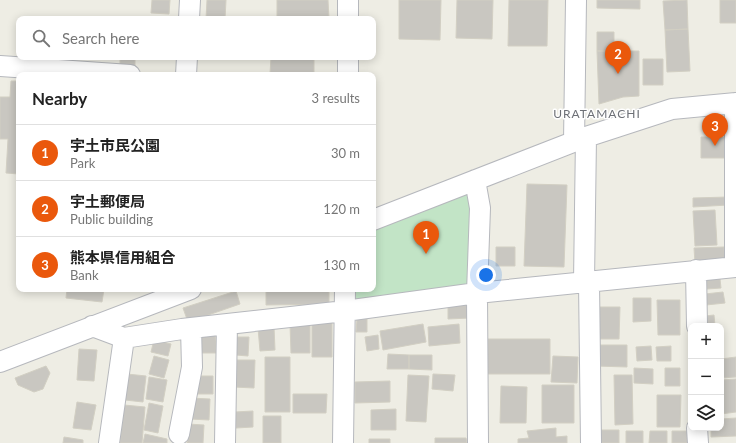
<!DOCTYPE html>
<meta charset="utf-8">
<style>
:root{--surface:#fff;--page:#f6f6f6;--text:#222;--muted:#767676;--line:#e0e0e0;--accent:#ea580c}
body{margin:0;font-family:Lato,"Noto Sans JP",sans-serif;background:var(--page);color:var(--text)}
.controls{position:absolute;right:12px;bottom:12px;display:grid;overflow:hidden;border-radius:8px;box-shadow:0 2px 10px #0003}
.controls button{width:36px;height:36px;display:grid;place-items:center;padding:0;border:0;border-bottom:1px solid var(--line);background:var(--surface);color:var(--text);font:20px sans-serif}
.you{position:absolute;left:486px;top:275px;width:14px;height:14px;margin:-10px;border:3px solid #fff;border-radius:50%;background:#1a73e8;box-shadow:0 0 0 6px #1a73e833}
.badge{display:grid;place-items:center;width:26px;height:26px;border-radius:50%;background:var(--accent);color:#fff;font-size:13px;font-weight:700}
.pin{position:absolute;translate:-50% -33px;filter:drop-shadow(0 1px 2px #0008)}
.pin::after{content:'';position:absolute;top:21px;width:14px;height:12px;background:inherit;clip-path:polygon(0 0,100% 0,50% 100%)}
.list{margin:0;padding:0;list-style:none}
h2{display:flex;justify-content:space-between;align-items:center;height:52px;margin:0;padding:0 16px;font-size:17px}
h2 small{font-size:13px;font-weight:400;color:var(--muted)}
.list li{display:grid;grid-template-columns:26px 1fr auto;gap:12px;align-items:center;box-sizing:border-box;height:56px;padding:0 16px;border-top:1px solid var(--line)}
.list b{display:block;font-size:15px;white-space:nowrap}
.list p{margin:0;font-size:13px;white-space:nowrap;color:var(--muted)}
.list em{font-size:13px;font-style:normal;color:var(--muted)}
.icon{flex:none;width:22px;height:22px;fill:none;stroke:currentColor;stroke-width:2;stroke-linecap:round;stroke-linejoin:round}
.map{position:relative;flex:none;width:736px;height:443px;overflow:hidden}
.search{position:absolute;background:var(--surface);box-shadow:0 2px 10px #0003;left:16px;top:16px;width:360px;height:44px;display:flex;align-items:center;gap:10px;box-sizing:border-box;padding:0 14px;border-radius:8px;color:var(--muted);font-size:15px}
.panel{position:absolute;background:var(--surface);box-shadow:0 2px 10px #0003;left:16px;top:72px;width:360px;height:220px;border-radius:8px}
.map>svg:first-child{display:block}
.green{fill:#c2e4c6}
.building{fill:#c9c7c1;stroke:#d2cfc3}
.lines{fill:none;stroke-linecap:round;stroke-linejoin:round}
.minor-casing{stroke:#b6b8bd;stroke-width:22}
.minor{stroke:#fff;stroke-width:20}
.labels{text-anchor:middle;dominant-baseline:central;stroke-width:3;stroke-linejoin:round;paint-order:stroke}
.quarter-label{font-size:12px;letter-spacing:1px;fill:#6d7076;stroke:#fff}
</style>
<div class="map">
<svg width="736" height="443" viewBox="0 0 736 443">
<rect width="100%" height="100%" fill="#eeede4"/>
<path class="green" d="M475,180L477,293L345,311V289H373V220Z"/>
<path class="building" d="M152,0H170L169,14L151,13Z
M207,0H226L225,19H206Z
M277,0H328L329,19H277Z
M399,0H441L440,40L399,39Z
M457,0H493L492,39L456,38Z
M509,0H548L547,46H508Z
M597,0H640V9L597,8Z
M687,0L688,29L665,30L663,1Z
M720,0H736V23H720Z
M688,29L690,71L667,72L665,30Z
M597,32H614V51H597Z
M597,51H639V96L623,97L599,104Z
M120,57H135V68L120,67Z
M271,57H314V75L270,74Z
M643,59H663V85H643Z
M11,81H19V174L6,173L8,139H0V97H10Z
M701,137H727V158H701Z
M527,184L567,185L564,267L524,266Z
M728,197V205L693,207V198Z
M715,210L717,245L695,246L693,211Z
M496,247H515V266H496Z
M724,247L725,262L695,263L694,248Z
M720,279L721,288L707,289L706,280Z
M67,289H104L102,302L66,298Z
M266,289H329V304L266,305Z
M236,291L240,304L188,322L183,308Z
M723,292L725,303L706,305L705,294Z
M633,298H651V321L633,322Z
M657,300H680V335H658Z
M469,304L470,318L448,319V305Z
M596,307H620L619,339H596Z
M714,315L715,326H706L705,316Z
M357,319H367V332H356Z
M312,321H332V357H312Z
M310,323V353H291L290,324Z
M423,324L426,342L383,350L380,331Z
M459,324L460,343L429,346L428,327Z
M274,327L275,350L260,351L258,328Z
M196,332H215L216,353H196Z
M378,335L379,349L367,351L365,337Z
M236,337H249L248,356L236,355Z
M488,339H550V374H487Z
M154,340L171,344L168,356L151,352Z
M596,345H627V367L596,366Z
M651,346L652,360L637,361L636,347Z
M671,346V361H657L656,347Z
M79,349L97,350L94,381L77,380Z
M388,354L409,355V369H387Z
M409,355H432V370L409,369Z
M154,356L169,360L164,378L149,374Z
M553,356L578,357L577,383L551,382Z
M265,357H290V412H265Z
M736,357V377L721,378V359Z
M235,360H255L254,388L234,387Z
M46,366L50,373L43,389L34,392L18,385L15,378Z
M634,368L653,369V384L634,383Z
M665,368H680V386H665Z
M127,374L146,376L143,402L125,400Z
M433,374L455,375L453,391L432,389Z
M408,375L429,376L426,422L406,421Z
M614,375H632L633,424L615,425Z
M193,376H213V394H193Z
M149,377L167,380L163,402L146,399Z
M736,379V412L721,414V380Z
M390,381V402L355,403V382Z
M542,385H574V423H542Z
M501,386L527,387L526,423H500Z
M293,394H327L326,413H293Z
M657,395H681L680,427H657Z
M190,398L210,399L209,420L190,419Z
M77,402L96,405L91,430L73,428Z
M149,403L163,406L158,433L144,430Z
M124,405L145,407L142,443H120Z
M396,409V430H371V410Z
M253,411V427L236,428L235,412Z
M263,416H281V443H263Z
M736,418V436L711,437V428H721V419Z
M188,424L204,425L203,443H187Z
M556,428V437L567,436V443H518V439L529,438L527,431Z
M600,430H619V443H600Z
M626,431H643V443H626Z
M650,431H667V443H649Z
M672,431H693L692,443H672Z
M145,434L167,439V443H143Z
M64,437L83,440V443H63Z
M435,438H466L467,443H435Z
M369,439H390V443H369Z"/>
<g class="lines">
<defs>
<path id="minor" d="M348,0V19
M189,19L190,0
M348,57V75
M0,66L130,75
M186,75L187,57
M574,142L576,0
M475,180L480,208L477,293L478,443
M373,220L586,137L672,109L736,103
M735,267V103
M696,270L697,326
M584,282L586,137
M589,282L591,443
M92,326L124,338L182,329L345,311L477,293L736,267
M0,362L191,289
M697,428L698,443
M179,434L192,367L191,328
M109,443L124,338
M225,443L227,324
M343,443L345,289"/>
</defs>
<use href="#minor" class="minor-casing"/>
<use href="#minor" class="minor"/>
</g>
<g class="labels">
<g class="quarter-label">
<text x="597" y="113">URATAMACHI</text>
</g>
</g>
</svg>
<div class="controls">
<button>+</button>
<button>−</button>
<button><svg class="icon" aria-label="layers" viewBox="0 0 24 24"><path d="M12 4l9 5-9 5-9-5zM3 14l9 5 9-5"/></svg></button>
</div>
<div class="you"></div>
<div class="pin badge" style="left:426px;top:254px">1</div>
<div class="pin badge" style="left:618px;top:74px">2</div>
<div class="pin badge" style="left:715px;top:146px">3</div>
<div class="search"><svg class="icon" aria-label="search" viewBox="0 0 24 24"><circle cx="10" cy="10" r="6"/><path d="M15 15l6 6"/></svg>Search here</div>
<section class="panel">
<h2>Nearby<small>3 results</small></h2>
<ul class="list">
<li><span class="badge">1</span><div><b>宇土市民公園</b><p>Park</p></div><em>30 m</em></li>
<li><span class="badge">2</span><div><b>宇土郵便局</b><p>Public building</p></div><em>120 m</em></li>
<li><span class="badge">3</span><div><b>熊本県信用組合</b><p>Bank</p></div><em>130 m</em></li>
</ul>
</section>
</div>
